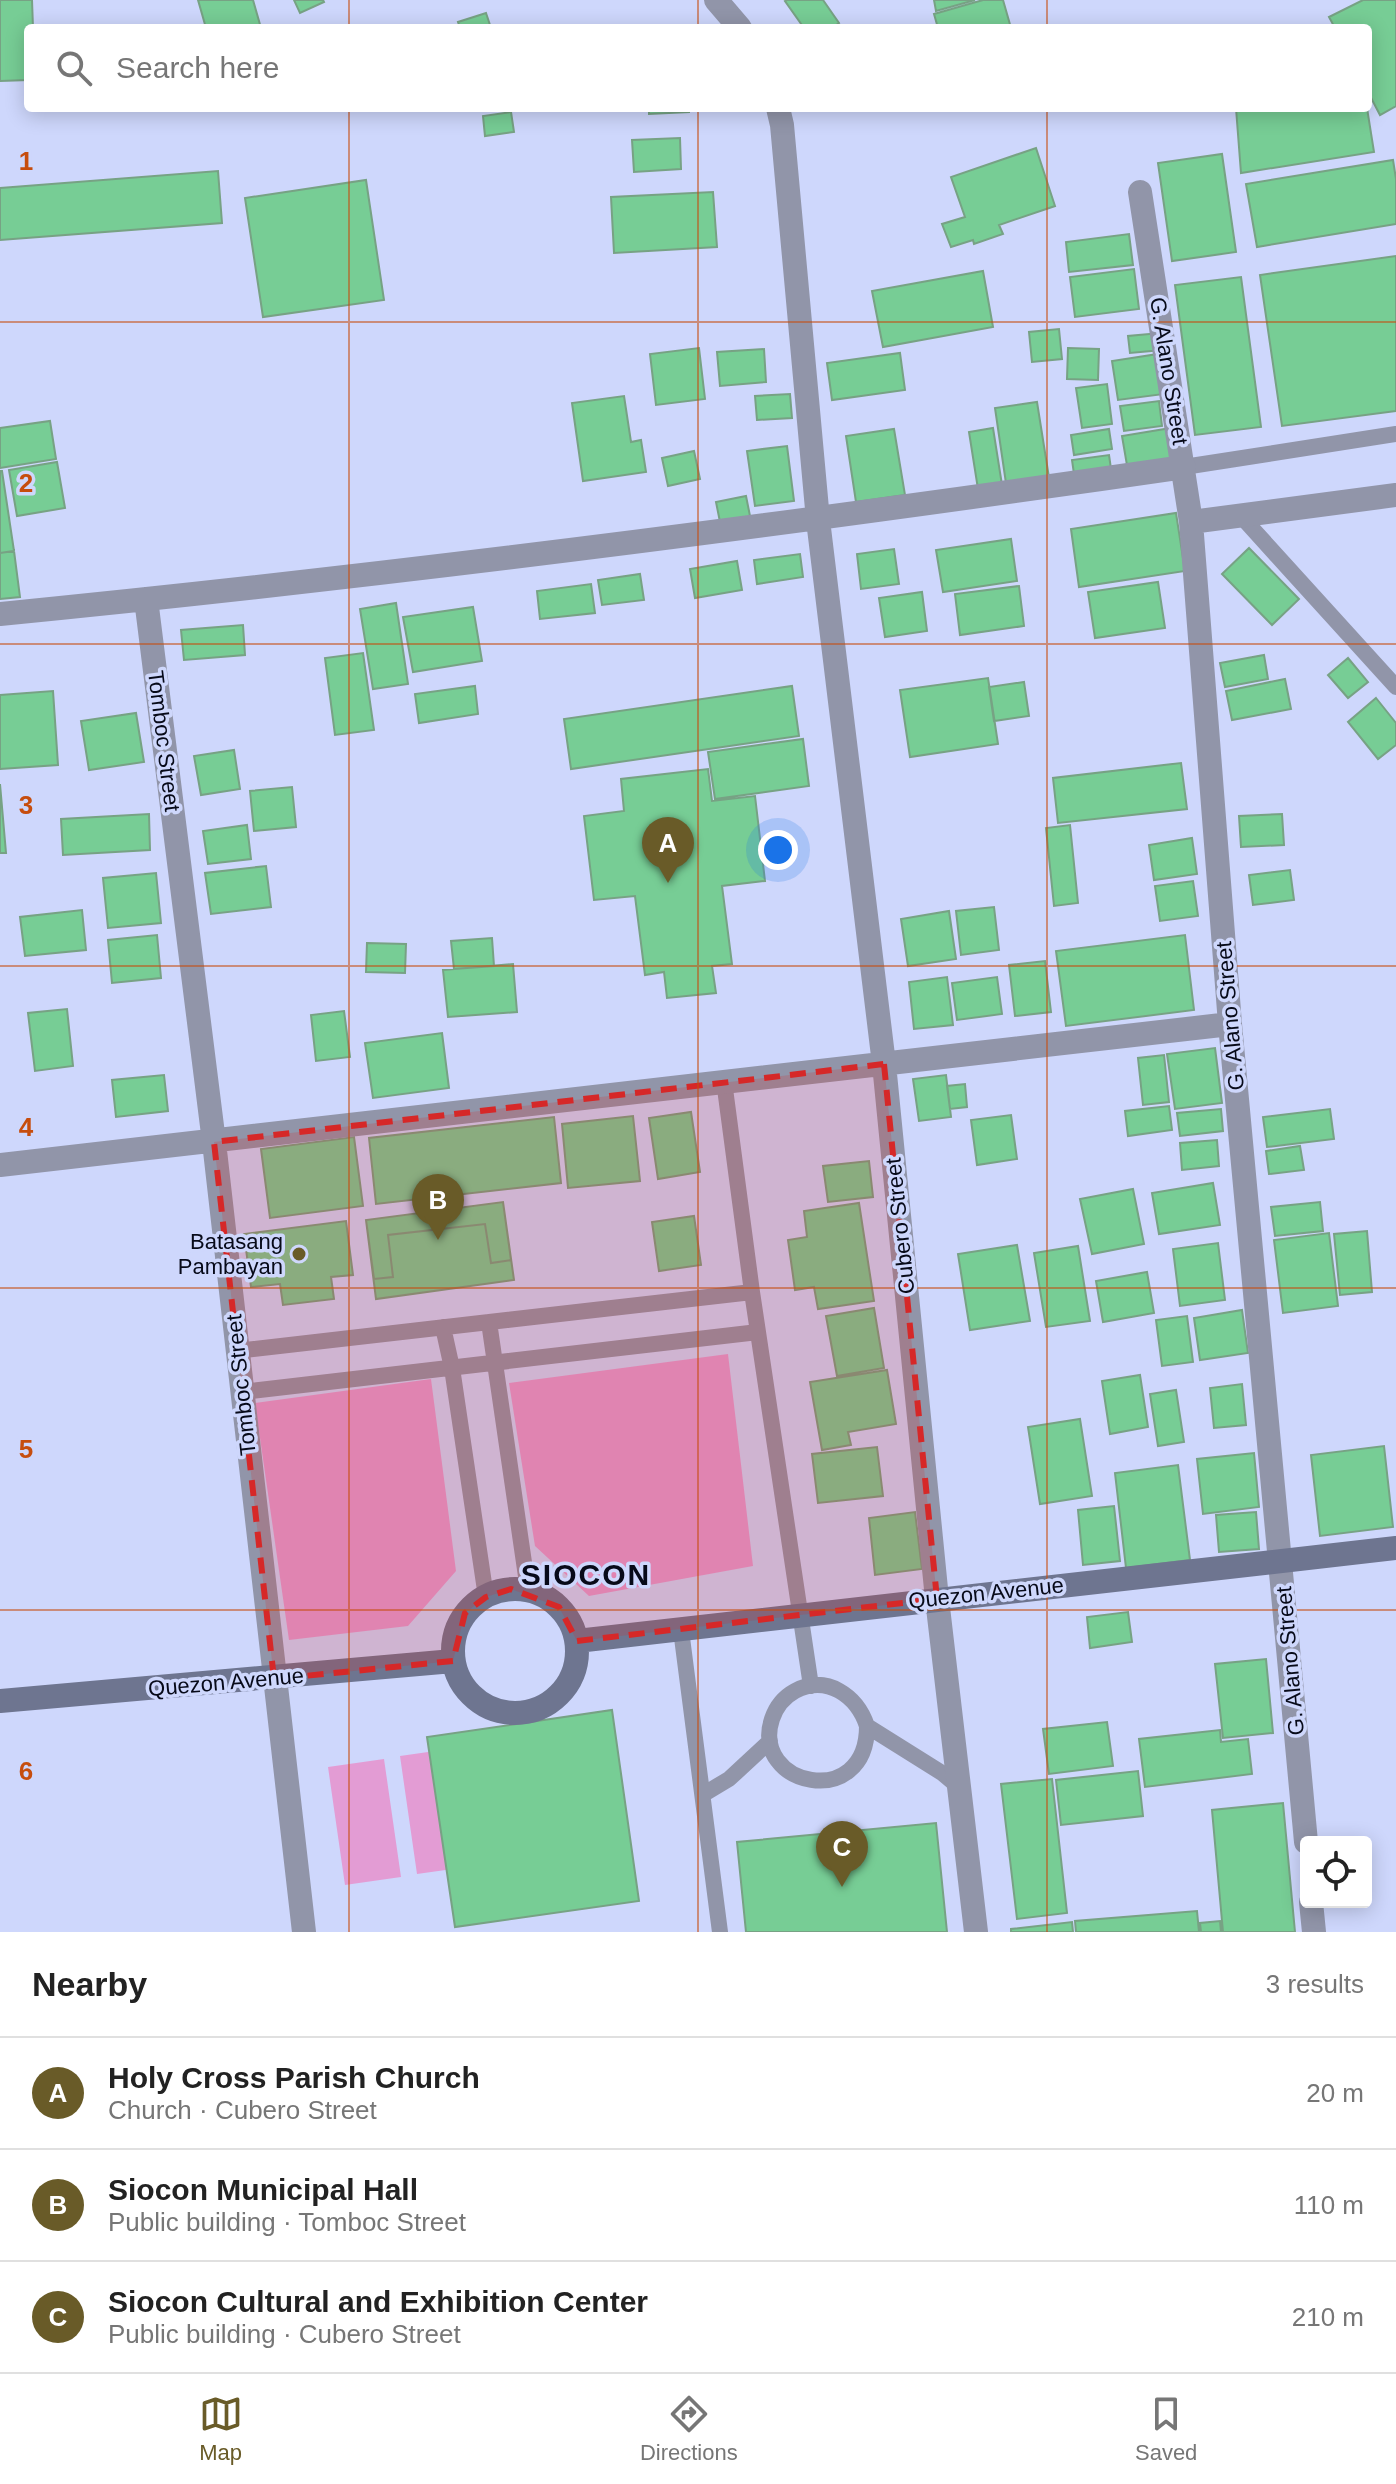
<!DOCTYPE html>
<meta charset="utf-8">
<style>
:root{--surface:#fff;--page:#f2f2f2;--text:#222;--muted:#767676;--line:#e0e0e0;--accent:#695b28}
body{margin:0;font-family:Helvetica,sans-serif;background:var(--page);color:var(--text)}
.controls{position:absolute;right:24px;bottom:24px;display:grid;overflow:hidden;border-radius:8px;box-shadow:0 4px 20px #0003}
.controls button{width:72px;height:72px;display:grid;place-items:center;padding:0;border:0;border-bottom:2px solid var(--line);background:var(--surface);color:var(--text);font:40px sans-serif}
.you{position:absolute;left:778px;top:850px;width:28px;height:28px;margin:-20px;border:6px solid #fff;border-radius:50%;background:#1a73e8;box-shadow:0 0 0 12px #1a73e833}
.badge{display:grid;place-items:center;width:52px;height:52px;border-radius:50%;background:var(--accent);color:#fff;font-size:26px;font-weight:700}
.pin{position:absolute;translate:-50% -66px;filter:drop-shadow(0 2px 4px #0008)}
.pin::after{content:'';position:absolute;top:42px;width:28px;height:24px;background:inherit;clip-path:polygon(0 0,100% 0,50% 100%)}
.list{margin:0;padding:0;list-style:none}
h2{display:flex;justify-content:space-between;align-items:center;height:104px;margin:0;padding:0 32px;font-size:34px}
h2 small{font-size:26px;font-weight:400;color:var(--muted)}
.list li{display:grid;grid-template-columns:52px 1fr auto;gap:24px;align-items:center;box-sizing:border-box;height:112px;padding:0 32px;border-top:2px solid var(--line)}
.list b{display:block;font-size:30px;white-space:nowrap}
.list p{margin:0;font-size:26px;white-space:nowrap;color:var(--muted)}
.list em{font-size:26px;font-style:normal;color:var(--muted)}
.icon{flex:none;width:44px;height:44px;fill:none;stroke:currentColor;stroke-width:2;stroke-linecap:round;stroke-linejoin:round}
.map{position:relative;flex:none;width:1396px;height:1932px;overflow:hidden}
.search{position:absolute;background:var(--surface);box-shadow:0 4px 20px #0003;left:24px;right:24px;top:24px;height:88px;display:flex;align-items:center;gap:20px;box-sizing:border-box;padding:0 28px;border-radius:8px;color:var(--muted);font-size:30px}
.sheet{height:440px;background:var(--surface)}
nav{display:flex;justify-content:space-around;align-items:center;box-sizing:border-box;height:112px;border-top:2px solid var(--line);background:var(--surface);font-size:22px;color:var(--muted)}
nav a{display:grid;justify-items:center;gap:4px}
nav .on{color:var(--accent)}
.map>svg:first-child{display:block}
.green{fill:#e39cd4}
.building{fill:#77cd95;stroke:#77a284;stroke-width:2}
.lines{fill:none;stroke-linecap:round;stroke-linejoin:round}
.lane{stroke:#9195a9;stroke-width:16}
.street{stroke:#9195a9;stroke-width:24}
.secondary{stroke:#6e7590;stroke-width:24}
.marked{fill:#d62828;fill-opacity:0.2;stroke:#d62828;stroke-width:6;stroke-dasharray:16 10;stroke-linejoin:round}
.grid{fill:none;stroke:#c64d0e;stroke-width:2;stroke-opacity:0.55}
.poi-dot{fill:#695b28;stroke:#ced7fc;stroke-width:3}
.labels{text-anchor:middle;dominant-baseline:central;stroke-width:7;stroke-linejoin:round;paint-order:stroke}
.street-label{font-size:22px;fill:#070a19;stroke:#ced7fc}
.poi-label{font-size:22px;fill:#070a19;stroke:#ced7fc;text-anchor:end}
.district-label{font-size:30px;font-weight:bold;letter-spacing:2px;fill:#070a19;stroke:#ced7fc}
.grid-label{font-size:26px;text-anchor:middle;font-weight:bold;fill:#c64d0e;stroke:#ced7fc;stroke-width:7;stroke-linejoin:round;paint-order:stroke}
</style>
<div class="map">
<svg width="1396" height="1932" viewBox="0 0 1396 1932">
<rect width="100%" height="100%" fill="#ced7fc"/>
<path class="green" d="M728,1354L753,1566L589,1596L535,1546L509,1383Z
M431,1379L456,1571L408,1626L289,1640L255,1403Z
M456,1748L474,1866L417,1874L400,1756Z
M384,1759L401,1877L345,1885L328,1767Z"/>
<path class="building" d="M0,0H32L33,28H28V80L0,81Z
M198,0H253L261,28H206Z
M294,0H323L324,2L300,13Z
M787,0H823L839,23L832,28H804L785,1Z
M934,0H975L936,11Z
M983,0H1003L1011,28H938L934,14Z
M1363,0H1396V106L1380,115L1368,92V28H1335L1329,17Z
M486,13L491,28H460L458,22Z
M649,108H689V112L649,114Z
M1236,108H1367L1374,152L1241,173Z
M511,112L514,132L485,136L483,116Z
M680,138L681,169L634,172L632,140Z
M1036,148L1055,206L999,225L1003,234L974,244L973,240L951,247L942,224L965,217L951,177Z
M1222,154L1236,252L1172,261L1158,163Z
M1393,160L1396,179V224L1257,247L1246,184Z
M218,171L222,223L0,240V188Z
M366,180L384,300L263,317L245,198Z
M713,192L717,247L614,253L611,197Z
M1129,234L1133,265L1069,272L1066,242Z
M1396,256V411L1282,426L1260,275Z
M1134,269L1139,309L1075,317L1070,277Z
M983,271L993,327L883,347L872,291Z
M1241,277L1261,427L1195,435L1175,285Z
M1059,329L1062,359L1032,362L1029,332Z
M1160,333L1162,350L1130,353L1128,336Z
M699,348L705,399L656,405L650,354Z
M1068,348L1099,349L1098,380L1067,379Z
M764,349L766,382L720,386L717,352Z
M900,353L905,390L832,400L827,363Z
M1158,354L1164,394L1118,400L1112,361Z
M1107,384L1112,424L1082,428L1076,388Z
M790,394L792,418L757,420L755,396Z
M624,396L631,442L641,440L646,472L583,481L572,403Z
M1159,401L1162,426L1124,431L1120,406Z
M1037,402L1050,484L1007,490L995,408Z
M50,421L56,459L0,468V428Z
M993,428L1002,485L978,489L969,432Z
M1171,428L1176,464L1128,471L1122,436Z
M894,429L905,495L856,502L846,436Z
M1109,429L1112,449L1074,455L1071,435Z
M787,446L794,501L755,506L747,451Z
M694,451L700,479L668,486L662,458Z
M1109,455L1112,476L1075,481L1072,460Z
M57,462L65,508L17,516L9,470Z
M0,471H2L14,551L0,553Z
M746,496L751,521L721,527L716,502Z
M1176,513L1185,571L1079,587L1071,529Z
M1011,539L1017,581L943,592L936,550Z
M1249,548L1299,599L1272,625L1222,574Z
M894,549L899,584L861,589L857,554Z
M14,551L20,597L0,599V553Z
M800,554L803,577L757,584L754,560Z
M737,561L742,590L695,598L690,569Z
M640,574L644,600L602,605L598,580Z
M1158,582L1165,628L1095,638L1088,592Z
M591,584L595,613L540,619L537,591Z
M1019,586L1024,626L960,635L955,594Z
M922,592L927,631L885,637L879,598Z
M396,603L408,684L373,689L360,609Z
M473,607L482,661L413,672L403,617Z
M243,625L245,655L184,660L181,630Z
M363,653L374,730L335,735L325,658Z
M1264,655L1268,679L1225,687L1220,663Z
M1348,658L1368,682L1348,698L1328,675Z
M988,678L998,744L910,757L900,690Z
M1285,679L1291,709L1232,720L1226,691Z
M1024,682L1029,716L994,721L989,687Z
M475,686L478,714L419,723L415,694Z
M792,686L799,736L571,769L564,719Z
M53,691L58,765L0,769V695Z
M1376,698L1396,723V745L1378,759L1348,722Z
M136,713L144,762L89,770L81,721Z
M803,739L809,786L715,799L708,752Z
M234,750L240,789L201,795L194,756Z
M1181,763L1187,809L1058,823L1053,778Z
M708,769L712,801L755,796L765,881L722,886L732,964L712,966L716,993L667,998L664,972L645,975L635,896L594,900L584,816L624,811L621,779Z
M0,784L6,853H0Z
M292,787L296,827L254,831L250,791Z
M149,814L150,850L63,855L61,819Z
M1282,814L1284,845L1241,847L1239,816Z
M247,825L251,859L208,864L203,831Z
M1070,825L1078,903L1054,906L1046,828Z
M1192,838L1197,874L1154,880L1149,845Z
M266,866L271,907L211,914L205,873Z
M1290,870L1294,900L1253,905L1249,875Z
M156,873L161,923L108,928L103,878Z
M1193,881L1198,916L1160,921L1155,886Z
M994,907L999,950L961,955L956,911Z
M82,910L86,950L25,956L20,917Z
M949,911L956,959L908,966L901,919Z
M157,935L161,978L112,983L108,940Z
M1185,935L1194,1010L1066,1026L1056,951Z
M492,938L494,966L454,969L451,941Z
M367,943L406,944L405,973L366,972Z
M1045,961L1051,1012L1015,1016L1009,965Z
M513,964L517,1012L448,1017L443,970Z
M947,977L953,1025L914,1029L909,982Z
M997,977L1002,1014L957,1020L952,983Z
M67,1009L73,1066L35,1071L28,1013Z
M344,1011L350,1057L316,1061L311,1015Z
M442,1033L449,1088L373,1098L365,1043Z
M1215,1048L1222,1103L1175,1109L1167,1054Z
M1164,1055L1169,1102L1143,1105L1138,1058Z
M164,1075L168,1111L116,1117L112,1080Z
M946,1075L951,1117L919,1121L913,1079Z
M965,1084L967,1107L950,1109L947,1086Z
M1169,1106L1172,1130L1128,1136L1125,1111Z
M1221,1109L1223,1131L1180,1136L1177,1113Z
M1330,1109L1334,1139L1267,1147L1263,1117Z
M691,1112L700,1172L658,1179L649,1118Z
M1011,1115L1017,1159L977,1165L971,1120Z
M633,1116L640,1181L568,1188L562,1124Z
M554,1117L561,1183L376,1204L369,1138Z
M354,1137L363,1206L270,1218L261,1149Z
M1217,1140L1219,1166L1182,1170L1180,1143Z
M1300,1146L1304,1170L1269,1174L1266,1151Z
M869,1161L873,1197L828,1202L823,1166Z
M1213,1183L1220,1225L1159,1234L1152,1193Z
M1133,1189L1144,1244L1092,1254L1080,1199Z
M503,1202L514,1280L376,1299L366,1220Z
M503,1202L511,1260L491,1263L485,1224L388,1235L393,1277L374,1279L366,1220Z
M1320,1202L1323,1231L1275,1236L1271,1207Z
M859,1203L874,1301L818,1309L814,1287L795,1290L788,1240L807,1237L804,1211Z
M694,1216L701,1265L659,1271L652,1222Z
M346,1221L353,1275L331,1277L334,1299L283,1305L280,1284L251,1287L244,1234Z
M1367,1231L1372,1292L1340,1295L1334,1234Z
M1329,1233L1338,1306L1283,1313L1274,1240Z
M1218,1243L1225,1300L1180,1306L1173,1249Z
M1017,1245L1030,1321L970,1330L958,1254Z
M1078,1246L1090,1321L1046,1327L1034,1253Z
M1147,1272L1154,1313L1103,1322L1096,1281Z
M874,1308L884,1368L837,1376L826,1316Z
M1242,1310L1248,1353L1200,1360L1194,1318Z
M1187,1316L1193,1362L1162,1366L1156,1320Z
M887,1370L896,1424L848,1432L851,1445L822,1450L810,1382Z
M1140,1375L1148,1427L1110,1434L1102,1381Z
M1242,1384L1246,1425L1214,1428L1210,1388Z
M1176,1390L1184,1442L1158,1446L1150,1394Z
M1080,1419L1092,1496L1040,1504L1028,1427Z
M1384,1446L1393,1527L1320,1536L1311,1455Z
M877,1447L883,1496L818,1503L812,1454Z
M1254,1453L1259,1507L1203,1514L1197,1459Z
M1178,1465L1190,1560L1126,1568L1115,1473Z
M1114,1506L1120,1561L1083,1565L1078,1510Z
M915,1512L922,1569L875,1575L869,1518Z
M1256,1512L1259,1549L1219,1552L1216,1515Z
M1128,1612L1132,1642L1090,1648L1087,1617Z
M1266,1659L1273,1733L1223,1738L1215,1664Z
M612,1710L639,1901L455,1927L427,1737Z
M1107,1722L1113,1766L1049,1774L1043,1729Z
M1220,1730L1221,1742L1248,1739L1252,1774L1145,1787L1139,1739Z
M1138,1771L1143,1816L1061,1825L1056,1780Z
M1052,1779L1067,1913L1017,1919L1001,1784Z
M1283,1803L1295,1932H1223L1212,1810Z
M936,1823L947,1932H746L737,1842Z
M1197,1911L1199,1932H1076L1075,1921Z
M1220,1921L1221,1932H1201L1200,1923Z
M1072,1922L1073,1932H1011V1929Z"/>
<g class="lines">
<path class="lane" d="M1184,467L1396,434
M1240,515L1396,687
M724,1081L752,1292L811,1686
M489,1322L528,1590
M443,1327L452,1368L486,1597
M236,1351L752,1292
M242,1392L758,1332
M681,1630L720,1932
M867,1726C867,1812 750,1786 772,1719C776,1707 784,1697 795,1691C827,1674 857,1696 867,1726L942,1773L961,1789
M704,1794L729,1779L770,1741"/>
<path class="street" d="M716,0L740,28
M778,108L782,125L818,520L884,1064L937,1599L976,1932
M1140,192L1191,522L1230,1024L1306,1842
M1191,522L1396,495
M146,599L214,1142L304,1932
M0,614C396,575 791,524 1184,467
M0,1165L1230,1024
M1311,1902L1314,1932"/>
<path class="secondary" d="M453 1651a62 62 0 1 1 124 0a62 62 0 1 1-124 0Z
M577,1641L1396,1548
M0,1701L453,1661"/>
</g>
<path class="marked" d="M884,1064L937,1599L577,1641L559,1607L511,1589L486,1597L465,1613L453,1661L274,1679L214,1142Z"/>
<path class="grid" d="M349,0V28M698,0V28M1047,0V28M349,108V1932M698,108V1932M1047,108V1932M0,322H1396M0,644H1396M0,966H1396M0,1288H1396M0,1610H1396"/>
<circle class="poi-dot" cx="299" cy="1254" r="8"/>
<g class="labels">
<g class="street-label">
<text transform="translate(1169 371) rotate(81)">G. Alano Street</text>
<text transform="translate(164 741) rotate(83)">Tomboc Street</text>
<text transform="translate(1230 1016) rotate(-95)">G. Alano Street</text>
<text transform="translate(900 1226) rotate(-96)">Cubero Street</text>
<text transform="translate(241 1385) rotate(-96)">Tomboc Street</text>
<text transform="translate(986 1593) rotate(-6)">Quezon Avenue</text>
<text transform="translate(1290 1661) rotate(-95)">G. Alano Street</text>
<text transform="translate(226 1682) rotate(-5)">Quezon Avenue</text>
</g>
<g class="poi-label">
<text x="283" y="1241">Batasang<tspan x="283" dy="25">Pambayan</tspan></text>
</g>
<g class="district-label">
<text x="586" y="1574">SIOCON</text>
</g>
</g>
<g class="grid-label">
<text x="26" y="170">1</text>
<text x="26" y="492">2</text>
<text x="26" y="814">3</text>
<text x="26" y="1136">4</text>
<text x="26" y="1458">5</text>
<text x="26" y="1780">6</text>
</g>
</svg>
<div class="controls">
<button><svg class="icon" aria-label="locate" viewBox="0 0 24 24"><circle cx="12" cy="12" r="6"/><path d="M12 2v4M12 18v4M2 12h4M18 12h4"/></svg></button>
</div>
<div class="you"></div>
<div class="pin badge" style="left:668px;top:883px">A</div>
<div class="pin badge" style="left:438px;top:1240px">B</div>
<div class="pin badge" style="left:842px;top:1887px">C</div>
<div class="search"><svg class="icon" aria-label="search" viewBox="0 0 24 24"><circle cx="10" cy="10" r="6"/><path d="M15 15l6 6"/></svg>Search here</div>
</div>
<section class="sheet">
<h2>Nearby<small>3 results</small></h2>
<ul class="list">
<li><span class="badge">A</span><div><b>Holy Cross Parish Church</b><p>Church · Cubero Street</p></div><em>20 m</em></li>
<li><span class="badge">B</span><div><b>Siocon Municipal Hall</b><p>Public building · Tomboc Street</p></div><em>110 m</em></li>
<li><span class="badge">C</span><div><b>Siocon Cultural and Exhibition Center</b><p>Public building · Cubero Street</p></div><em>210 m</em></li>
</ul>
</section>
<nav>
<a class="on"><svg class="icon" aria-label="map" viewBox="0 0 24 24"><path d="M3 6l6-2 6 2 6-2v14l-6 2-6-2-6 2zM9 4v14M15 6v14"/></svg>Map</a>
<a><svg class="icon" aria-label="directions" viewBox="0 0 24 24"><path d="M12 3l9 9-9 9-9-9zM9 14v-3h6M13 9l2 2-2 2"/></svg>Directions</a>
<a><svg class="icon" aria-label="saved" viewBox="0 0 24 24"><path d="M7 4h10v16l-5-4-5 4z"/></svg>Saved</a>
</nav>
